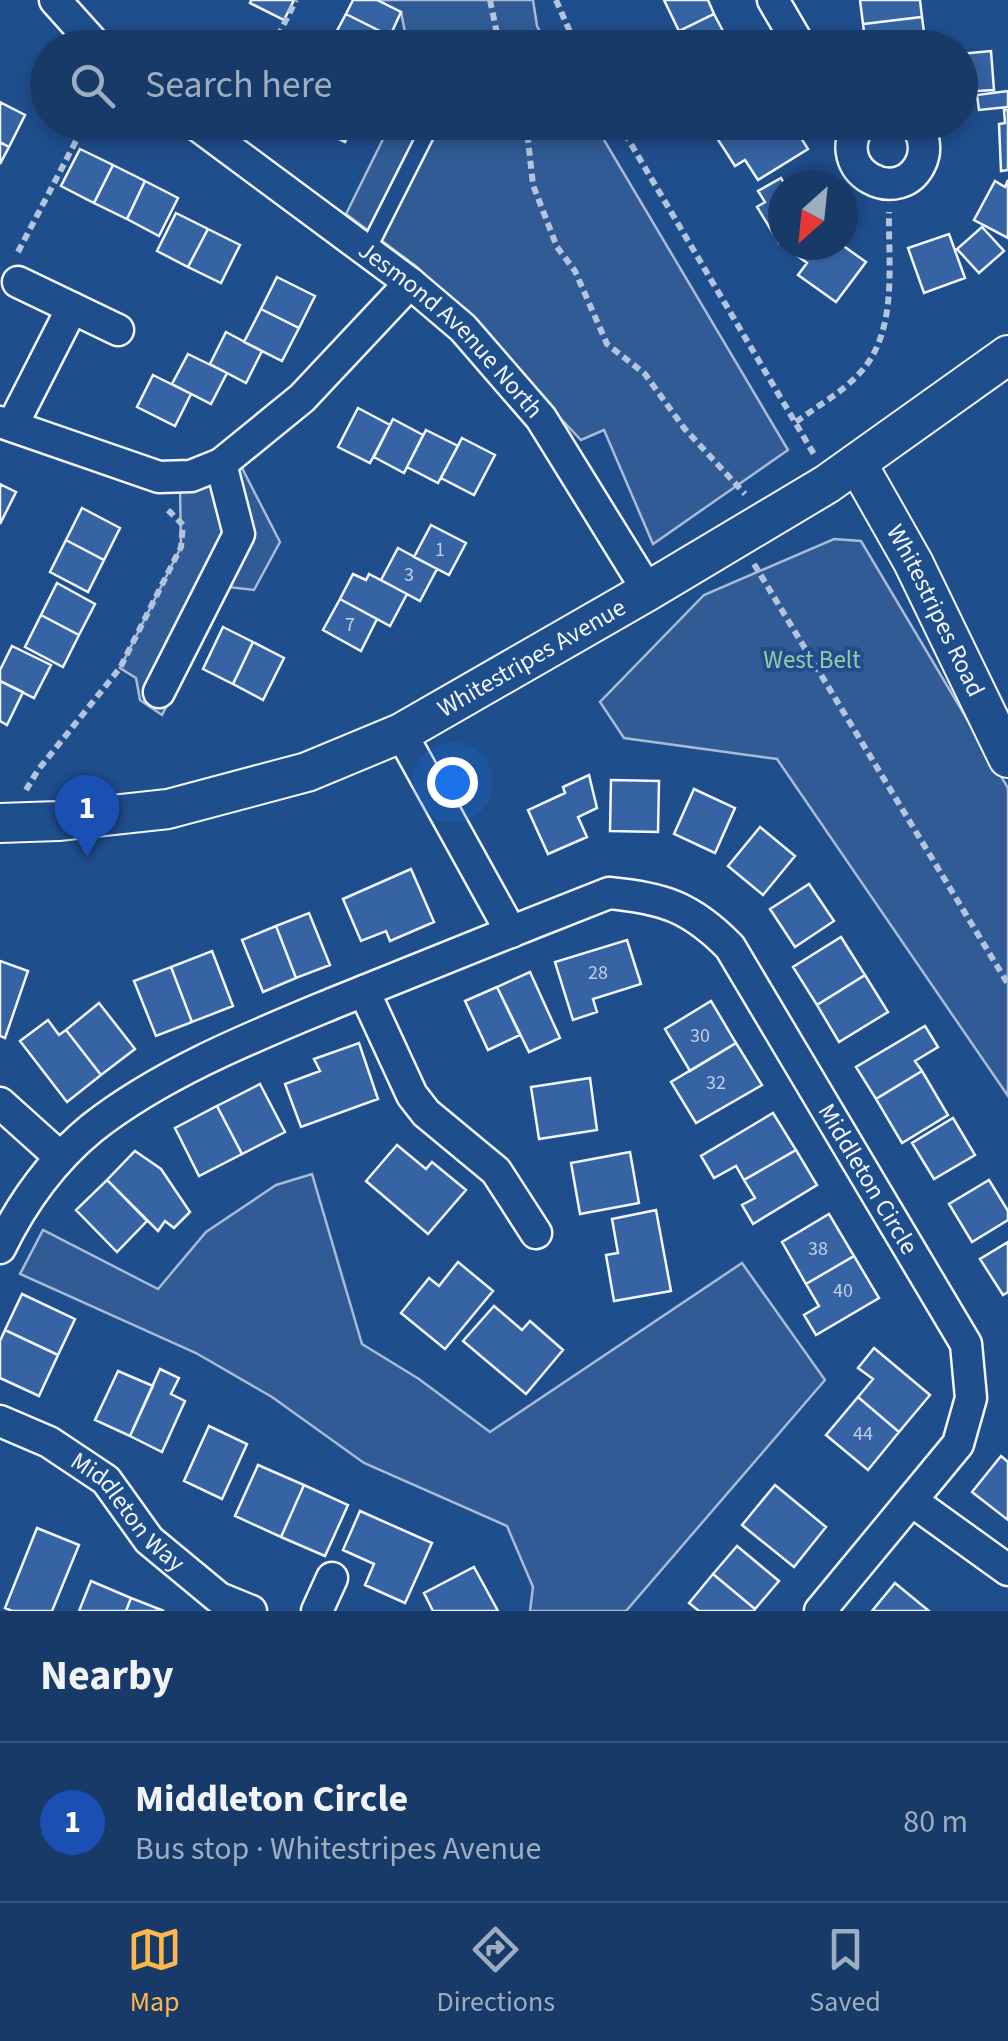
<!DOCTYPE html>
<meta charset="utf-8">
<style>
:root{--surface:#173a69;--page:#20416f;--text:#f1f3f6;--muted:#9eadc0;--line:#36547d;--accent:#ffb74d}
body{margin:0;font-family:"Source Sans 3",sans-serif;background:var(--page);color:var(--text)}
.compass{position:absolute;left:768px;top:170px;width:90px;height:90px;border-radius:50%;background:var(--surface);box-shadow:0 5px 15px #0003;rotate:207deg}
.you{position:absolute;left:452px;top:782px;width:35px;height:35px;margin:-25px;border:8px solid #fff;border-radius:50%;background:#1a73e8;box-shadow:0 0 0 15px #1a73e833}
.badge{display:grid;place-items:center;width:65px;height:65px;border-radius:50%;background:var(--accent);color:#fff;font-size:32px;font-weight:700}
.pin{position:absolute;translate:-50% -82px;filter:drop-shadow(0 2px 5px #0008)}
.pin::after{content:'';position:absolute;top:52px;width:35px;height:30px;background:inherit;clip-path:polygon(0 0,100% 0,50% 100%)}
.list{margin:0;padding:0;list-style:none}
h2{display:flex;justify-content:space-between;align-items:center;height:130px;margin:0;padding:0 40px;font-size:42px}
h2 small{font-size:32px;font-weight:400;color:var(--muted)}
.list li{display:grid;grid-template-columns:65px 1fr auto;gap:30px;align-items:center;box-sizing:border-box;height:160px;padding:0 40px;border-top:2px solid var(--line)}
.list b{display:block;font-size:38px;white-space:nowrap}
.list p{margin:0;font-size:32px;white-space:nowrap;color:var(--muted)}
.list em{font-size:32px;font-style:normal;color:var(--muted)}
.icon{flex:none;width:55px;height:55px;fill:none;stroke:currentColor;stroke-width:2;stroke-linecap:round;stroke-linejoin:round}
.map{position:relative;flex:none;width:1008px;height:1611px;overflow:hidden}
.search{position:absolute;background:var(--surface);box-shadow:0 5px 15px #0003;left:30px;right:30px;top:30px;height:110px;display:flex;align-items:center;gap:25px;box-sizing:border-box;padding:0 35px;border-radius:55px;color:var(--muted);font-size:38px}
.sheet{height:290px;background:var(--surface)}
nav{display:flex;justify-content:space-around;align-items:center;box-sizing:border-box;height:140px;border-top:2px solid var(--line);background:var(--surface);font-size:28px;color:var(--muted)}
nav a{display:grid;justify-items:center;gap:5px}
nav .on{color:var(--accent)}
.map>svg:first-child{display:block}
.built{fill:#305b95;stroke:#a8bbd7;stroke-width:2.5}
.building{fill:#3563a3;stroke:#f2f6ff;stroke-width:2.5}
.lines{fill:none;stroke-linecap:round;stroke-linejoin:round}
.service-casing{stroke:#f2f6ff;stroke-width:20}
.minor-casing{stroke:#f2f6ff;stroke-width:35}
.tertiary-casing{stroke:#f2f6ff;stroke-width:42}
.path{stroke:#b3c4dc;stroke-width:6;stroke-dasharray:8 5;stroke-linecap:butt}
.service{stroke:#1f4e8c;stroke-width:15}
.minor{stroke:#1f4e8c;stroke-width:30}
.tertiary{stroke:#1f4e8c;stroke-width:38}
.labels{text-anchor:middle;dominant-baseline:central;stroke-width:8;stroke-linejoin:round;paint-order:stroke}
.number-label{font-size:20px;fill:#c3d1e8}
.street-label{font-size:25px;fill:#f2f6ff;stroke:#1f4e8c}
.park-label{font-size:25px;fill:#97c8a6;stroke:#1f4e8c}
</style>
<div class="map">
<svg width="1008" height="1611" viewBox="0 0 1008 1611">
<rect width="100%" height="100%" fill="#1f4e8c"/>
<path class="built" d="M377,0H533L537,26L549,47H408L401,12Z
M391,123H594L788,450L653,544L604,430L581,440L417,267L346,214Z
M242,468L280,542L254,590L229,587L162,715L140,700L136,678L120,668L181,547L180,487Z
M834,539L861,541L1008,788V1096L777,759L624,738L600,702L704,595Z
M312,1174L362,1344L419,1379L490,1432L742,1263L825,1380L626,1611H530L533,1587L507,1526L364,1463L272,1397L196,1353L20,1274L43,1230L158,1289L206,1232L276,1185Z"/>
<path class="building" d="M251,0H294L284,20L250,3Z
M353,0H377L401,12L390,36L346,14Z
M664,0H708L714,14L679,31Z
M860,0H920L922,17L863,24Z
M346,14L390,36L384,48H347L332,40Z
M714,14L731,46L688,48L679,31Z
M922,17L926,48H866L863,24Z
M991,51L994,90L960,92V54Z
M1008,91V107L979,110L977,95Z
M0,102L25,115L9,147L0,142Z
M1004,110H1008V170L1001,171L999,124L1005,123Z
M305,122H355L345,142Z
M741,122H791L808,149L758,180L745,160L735,166L717,138Z
M0,142L9,147L0,164Z
M80,149L113,165L94,203L61,186Z
M113,165L145,181L127,219L94,203Z
M781,178L785,185L783,240L779,243L757,207L765,202L758,191Z
M1008,180V238L974,220L995,181L1005,187Z
M145,181L178,198L159,236L127,219Z
M176,213L208,229L188,267L157,251Z
M982,227L1004,251L979,273L957,249Z
M208,229L240,245L221,283L188,267Z
M949,234L965,278L924,293L908,248Z
M802,245H842L866,262L836,302L798,275L807,263L795,254Z
M277,277L315,296L299,328L261,309Z
M261,309L299,328L282,361L244,342Z
M226,332L262,351L246,383L210,364Z
M188,354L227,373L211,404L172,384Z
M153,375L191,394L175,426L137,407Z
M358,408L390,425L370,463L338,447Z
M393,419L423,435L404,473L374,457Z
M426,430L458,446L438,483L407,467Z
M462,438L495,455L474,495L441,478Z
M0,484L16,492L0,524Z
M82,508L120,528L104,560L66,540Z
M431,525L466,543L449,575L414,557Z
M66,540L104,560L88,592L50,572Z
M398,548L437,569L420,601L381,580Z
M353,574L366,580L369,574L407,594L390,626L340,599Z
M57,583L95,604L79,635L41,615Z
M340,599L377,619L361,651L323,630Z
M41,615L79,635L63,667L25,647Z
M223,627L253,642L233,684L203,669Z
M253,642L284,658L263,700L233,684Z
M12,646L51,665L34,698L0,681V670Z
M0,681L23,692L7,725L0,721Z
M589,775L597,808L578,817L587,837L548,854L528,810L565,793L563,787Z
M611,780L659,781L658,832L610,831Z
M694,789L735,808L715,853L674,834Z
M760,827L795,856L763,895L728,866Z
M411,869L434,922L390,941L386,931L361,941L343,899Z
M809,884L834,921L795,947L770,909Z
M309,913L330,965L296,978L276,926Z
M276,926L296,978L263,992L242,940Z
M841,937L865,975L817,1005L793,967Z
M627,940L641,984L593,999L597,1012L573,1020L555,962Z
M212,951L233,1006L192,1022L171,967Z
M0,961L28,971L5,1038L0,1036Z
M171,967L192,1022L156,1036L134,981Z
M530,972L560,1038L529,1052L497,987Z
M865,975L888,1012L839,1042L817,1005Z
M497,987L520,1035L488,1050L465,1001Z
M711,1001L736,1043L690,1071L665,1029Z
M99,1003L135,1049L101,1075L66,1030Z
M48,1020L59,1035L66,1030L101,1075L67,1102L20,1041Z
M925,1026L938,1047L915,1061L922,1071L876,1099L856,1067Z
M359,1043L378,1099L301,1127L285,1084L320,1071L314,1059Z
M736,1043L762,1085L696,1123L671,1082Z
M922,1071L948,1115L902,1143L876,1099Z
M590,1078L597,1130L539,1139L531,1087Z
M260,1084L285,1132L242,1154L217,1106Z
M217,1106L242,1154L199,1176L175,1128Z
M773,1113L796,1150L744,1180L736,1166L714,1178L701,1156Z
M953,1118L975,1155L934,1179L912,1143Z
M397,1145L426,1169L432,1162L466,1190L428,1234L366,1181Z
M796,1150L817,1185L753,1224L742,1205L755,1198L744,1180Z
M135,1151L161,1169L190,1212L174,1228L165,1221L158,1231L107,1180Z
M630,1152L639,1203L580,1214L571,1163Z
M107,1180L147,1221L117,1252L76,1210Z
M989,1180L1008,1211V1220L972,1242L949,1204Z
M656,1210L671,1291L614,1301L606,1255L618,1253L612,1219Z
M829,1214L854,1256L806,1284L782,1242Z
M1008,1242V1292L1003,1295L980,1259Z
M854,1256L879,1298L816,1335L804,1315L819,1306L806,1284Z
M458,1262L493,1291L445,1349L401,1313L429,1278L439,1286Z
M22,1294L75,1319L58,1355L5,1330Z
M494,1306L522,1330L530,1321L563,1350L526,1394L463,1341Z
M5,1330L58,1355L39,1396L0,1378V1341Z
M874,1348L930,1395L899,1432L858,1397L873,1379L858,1368Z
M160,1369L179,1378L171,1394L185,1401L162,1452L130,1436Z
M118,1371L153,1386L130,1436L95,1420Z
M858,1397L899,1432L868,1470L826,1435Z
M209,1426L247,1444L222,1499L184,1481Z
M1001,1456L1008,1462V1520L972,1492Z
M258,1465L304,1485L281,1537L235,1516Z
M304,1485L348,1505L325,1556L281,1537Z
M775,1485L826,1527L794,1567L742,1525Z
M360,1511L432,1543L405,1603L365,1585L374,1564L343,1550Z
M37,1528L79,1545L52,1611H12L5,1608Z
M737,1546L779,1581L755,1609L713,1574Z
M474,1567L498,1611H433L424,1593Z
M713,1574L755,1609L754,1611H699L689,1603Z
M91,1581L131,1598L126,1611H79Z
M895,1583L929,1611H872Z
M131,1598L164,1611H126Z"/>
<g class="lines">
<defs>
<path id="service" d="M366,253L432,122"/>
<g id="minor">
<path d="M55,0L98,48"/>
<path d="M773,0L801,48"/>
<path id="s1" d="M193,122L410,283L463,328L541,418L648,591"/>
<path d="M861,122C825,171 902,211 922,160C927,146 923,134 915,122"/>
<path d="M18,282L118,330"/>
<path d="M0,422L159,477L191,476L221,464L302,398L410,283"/>
<path d="M12,426L72,308"/>
<path d="M159,692L239,534L221,464"/>
<path d="M401,733L511,932"/>
<path d="M364,991L412,1095L426,1113L496,1171L536,1233"/>
<path d="M0,1103L60,1157"/>
<path id="s2" d="M0,1248C22,1203 53,1160 92,1128C162,1073 252,1037 334,1003C425,966 517,929 609,893C663,898 691,907 730,947L966,1344L971,1398L958,1444L820,1611"/>
<path id="s3" d="M0,1421L49,1442L106,1480L149,1540L219,1598L251,1611"/>
<path d="M912,1501L1008,1570"/>
<path d="M317,1611L332,1578"/>
</g>
<g id="tertiary">
<path id="s4" d="M858,465L913,562L1008,758"/>
<path id="s5" d="M0,823L58,821L168,809L307,772L401,733L648,591L827,484L1008,355"/>
</g>
</defs>
<use href="#service" class="service-casing"/>
<use href="#minor" class="minor-casing"/>
<use href="#tertiary" class="tertiary-casing"/>
<path class="path" d="M490,0L500,48
M556,0L577,48
M272,48L296,0
M526,122L533,185L557,247L575,271L607,344L645,374L684,428L745,494
M618,122L815,456
M18,252L77,139L78,122
M796,422C816,407 841,393 858,375C899,333 888,265 889,212
M754,564L1008,984
M26,790L38,770L120,668L181,547L183,525L165,507"/>
<use href="#service" class="service"/>
<use href="#minor" class="minor"/>
<use href="#tertiary" class="tertiary"/>
</g>
<g class="labels">
<g class="number-label">
<text x="440" y="550">1</text>
<text x="409" y="575">3</text>
<text x="350" y="625">7</text>
<text x="598" y="973">28</text>
<text x="700" y="1036">30</text>
<text x="716" y="1083">32</text>
<text x="818" y="1249">38</text>
<text x="843" y="1291">40</text>
<text x="863" y="1434">44</text>
</g>
<g class="street-label">
<text stroke="none"><textPath href="#s1" startOffset="332">Jesmond Avenue North</textPath></text>
<text stroke="none"><textPath href="#s4" startOffset="165">Whitestripes Road</textPath></text>
<text stroke="none"><textPath href="#s5" startOffset="565">Whitestripes Avenue</textPath></text>
<text stroke="none"><textPath href="#s2" startOffset="1128">Middleton Circle</textPath></text>
<text stroke="none"><textPath href="#s3" startOffset="160">Middleton Way</textPath></text>
</g>
<g class="park-label">
<text x="812" y="660">West Belt</text>
</g>
</g>
</svg>
<svg class="compass" viewBox="-18 -18 36 36"><path d="M0-13l5 13h-10z" fill="#e53935"/><path d="M0 13l5-13h-10z" fill="#9eadc0"/></svg>
<div class="you"></div>
<div class="pin badge" style="left:87px;top:857px;background:#1a4fb4">1</div>
<div class="search"><svg class="icon" aria-label="search" viewBox="0 0 24 24"><circle cx="10" cy="10" r="6"/><path d="M15 15l6 6"/></svg>Search here</div>
</div>
<section class="sheet">
<h2>Nearby<small></small></h2>
<ul class="list">
<li><span class="badge" style="background:#1a4fb4">1</span><div><b>Middleton Circle</b><p>Bus stop · Whitestripes Avenue</p></div><em>80 m</em></li>
</ul>
</section>
<nav>
<a class="on"><svg class="icon" aria-label="map" viewBox="0 0 24 24"><path d="M3 6l6-2 6 2 6-2v14l-6 2-6-2-6 2zM9 4v14M15 6v14"/></svg>Map</a>
<a><svg class="icon" aria-label="directions" viewBox="0 0 24 24"><path d="M12 3l9 9-9 9-9-9zM9 14v-3h6M13 9l2 2-2 2"/></svg>Directions</a>
<a><svg class="icon" aria-label="saved" viewBox="0 0 24 24"><path d="M7 4h10v16l-5-4-5 4z"/></svg>Saved</a>
</nav>
